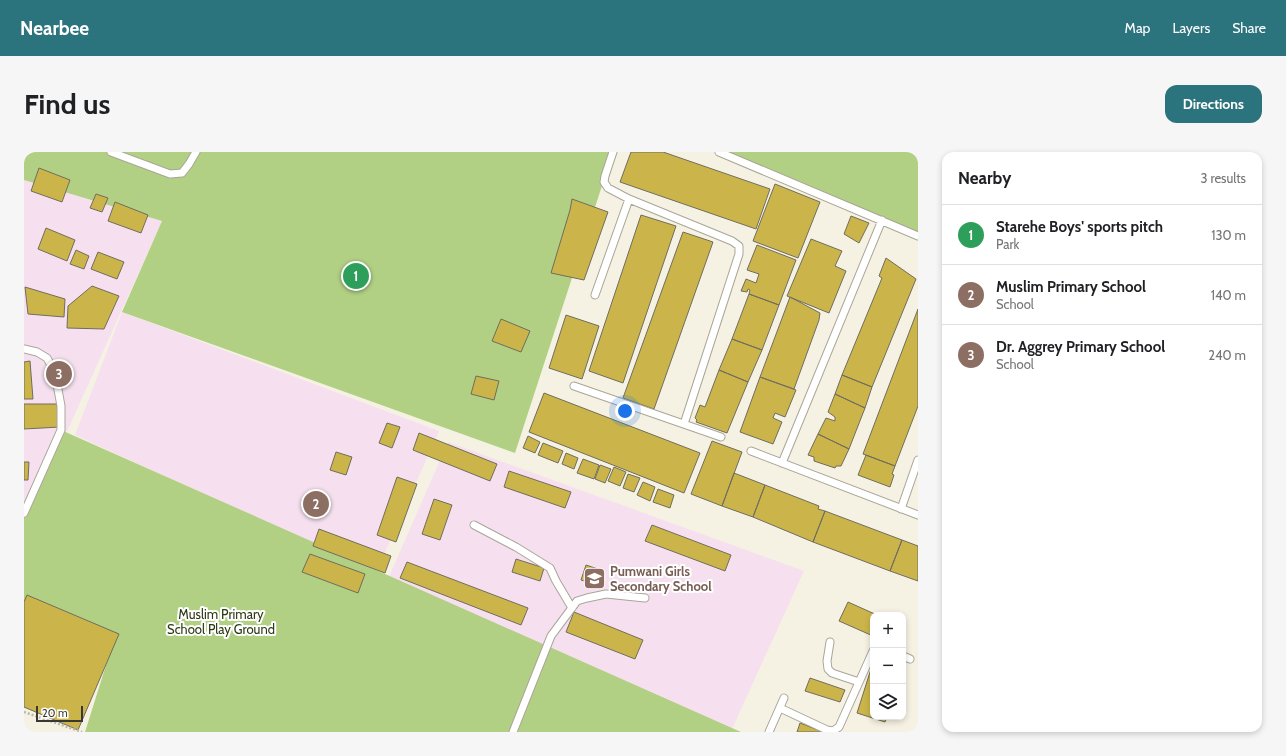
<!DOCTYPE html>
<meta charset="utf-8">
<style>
:root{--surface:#fff;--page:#f6f6f6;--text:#202124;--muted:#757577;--line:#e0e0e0;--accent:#2b737d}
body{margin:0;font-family:Cabin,sans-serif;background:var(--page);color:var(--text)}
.controls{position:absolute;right:12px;bottom:12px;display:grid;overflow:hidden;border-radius:8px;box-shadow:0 2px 6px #0003}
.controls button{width:36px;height:36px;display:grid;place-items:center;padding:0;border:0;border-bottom:1px solid var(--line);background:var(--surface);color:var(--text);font:20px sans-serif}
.scale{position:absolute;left:12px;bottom:10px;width:47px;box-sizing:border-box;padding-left:4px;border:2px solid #393832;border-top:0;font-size:11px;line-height:14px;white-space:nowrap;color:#393832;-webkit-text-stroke:3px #fff;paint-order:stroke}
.you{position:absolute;left:601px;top:259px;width:14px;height:14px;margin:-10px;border:3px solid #fff;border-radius:50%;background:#1a73e8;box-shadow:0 0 0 6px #1a73e833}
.badge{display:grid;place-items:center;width:26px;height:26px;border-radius:50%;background:var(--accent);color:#fff;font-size:13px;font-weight:700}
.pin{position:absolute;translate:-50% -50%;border:2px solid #fff;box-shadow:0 1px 4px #0006}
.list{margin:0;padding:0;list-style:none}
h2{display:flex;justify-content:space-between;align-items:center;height:52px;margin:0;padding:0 16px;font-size:17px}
h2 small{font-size:13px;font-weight:400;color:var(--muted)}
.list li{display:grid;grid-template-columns:26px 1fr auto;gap:12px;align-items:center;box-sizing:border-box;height:60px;padding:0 16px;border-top:1px solid var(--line)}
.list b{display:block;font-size:15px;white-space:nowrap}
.list p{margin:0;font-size:13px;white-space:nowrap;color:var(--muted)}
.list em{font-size:13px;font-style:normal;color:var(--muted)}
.icon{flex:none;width:22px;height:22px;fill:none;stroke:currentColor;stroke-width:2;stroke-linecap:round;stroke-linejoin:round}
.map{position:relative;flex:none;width:894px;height:580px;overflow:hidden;border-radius:12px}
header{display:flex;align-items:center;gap:24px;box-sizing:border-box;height:56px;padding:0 20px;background:var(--accent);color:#fff}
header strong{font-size:19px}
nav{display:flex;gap:22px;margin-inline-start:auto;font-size:14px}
.intro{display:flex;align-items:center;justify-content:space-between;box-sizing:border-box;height:96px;padding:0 24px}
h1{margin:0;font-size:28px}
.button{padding:10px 18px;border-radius:12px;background:var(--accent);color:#fff;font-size:14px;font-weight:700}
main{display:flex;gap:24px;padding:0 24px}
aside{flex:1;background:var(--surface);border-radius:12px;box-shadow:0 2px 6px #0003}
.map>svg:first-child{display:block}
.education{fill:#f6e0ef}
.green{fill:#b1d084}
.building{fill:#cbb54a;stroke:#6f6d5f}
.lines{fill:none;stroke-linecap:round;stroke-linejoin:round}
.lane-casing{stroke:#a9a698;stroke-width:9}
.path{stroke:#bab8ac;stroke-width:2.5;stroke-dasharray:2 2;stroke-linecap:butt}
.lane{stroke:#fff;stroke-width:7}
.labels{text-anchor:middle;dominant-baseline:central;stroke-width:4;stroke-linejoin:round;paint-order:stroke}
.education-label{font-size:13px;font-weight:bold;fill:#785e54;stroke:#fff;text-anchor:start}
.park-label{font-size:13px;fill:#2c3a14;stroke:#fff}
</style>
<header>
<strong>Nearbee</strong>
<nav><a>Map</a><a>Layers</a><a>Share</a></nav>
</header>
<div class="intro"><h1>Find us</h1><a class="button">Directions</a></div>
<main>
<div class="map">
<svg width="894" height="580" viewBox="0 0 894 580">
<rect width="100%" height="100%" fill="#f5f2e3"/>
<path class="education" d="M0,28L138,69L0,375Z
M98,160L415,279L352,421L51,283Z
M424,290L780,419L708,577L361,434Z"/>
<path class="green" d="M0,0H589L491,301L98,160L138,69L0,28Z
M693,0H894V85Z
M37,278L717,580H61L88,494L0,449V361Z"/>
<path class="building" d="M607,0H639L746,37L732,77L596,30Z
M15,16L46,28L38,50L7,39Z
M751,32L796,50L774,106L729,89Z
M72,42L84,46L78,60L66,56Z
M548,47L584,60L560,128L527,121L546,58Z
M91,50L124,63L117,81L84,69Z
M617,63L652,74L599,231L565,219Z
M827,64L845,71L835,91L820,82Z
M22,76L51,88L43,109L14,97Z
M659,80L689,90L630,257L599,246Z
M787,87L818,99L811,114L822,119L805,161L763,144Z
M733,93L772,108L755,153L725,142L726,138L724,137L723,140L717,139L722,127L732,131L735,122L723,118Z
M52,98L65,104L60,117L46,112Z
M74,100L100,110L93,127L67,117Z
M862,106L892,127L848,235L818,223L858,126L855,124Z
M68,134L95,144L80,177L43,176L44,154Z
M1,135L41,147L40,165L4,162Z
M725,142L755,153L738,198L708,187Z
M766,145L796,161L795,168L770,237L736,225Z
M894,157V254L871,314L839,302Z
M542,163L575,174L558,227L525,216Z
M477,167L506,179L497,200L468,189Z
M708,187L738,198L724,230L695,218Z
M6,209L9,247H0V210Z
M695,218L724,230L703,281L672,270L673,268L671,266L676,253L681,255Z
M818,223L848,235L841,256L811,242Z
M452,224L475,229L470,248L447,242Z
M736,225L772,238L761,265L751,261L749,266L758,270L749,292L716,280Z
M520,241L676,301L660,341L505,280Z
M811,242L841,256L825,297L794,282L802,266L811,269V265L804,260Z
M0,252H33L36,275L0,277Z
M363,271L376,275L368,296L355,291Z
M395,281L473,312L466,329L389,298Z
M794,282L825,297L817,314H812L811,316L790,309V305L784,303Z
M504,284L516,290L511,301L499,296Z
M688,289L718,300L698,354L667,342Z
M519,291L539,299L534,311L514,303Z
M312,300L328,305L322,323L306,318Z
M542,301L554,306L550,317L538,312Z
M842,303L871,314L868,322L870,323L866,335L834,323Z
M559,307L575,313L570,327L553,321Z
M0,310H5L4,328H0Z
M576,313L587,317L581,331L571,327Z
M590,315L602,320L596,334L584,329Z
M485,319L547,340L541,356L480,335Z
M710,321L741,333L729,365L698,354Z
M604,322L616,326L610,340L599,336Z
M373,325L393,332L372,390L353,383Z
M619,330L631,335L626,349L613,343Z
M741,333L795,354L794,357L801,359L789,390L729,365Z
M634,337L650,343L646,356L629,350Z
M410,347L428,353L416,388L398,382Z
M801,359L878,388L866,419L789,390Z
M628,373L707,403L701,419L621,389Z
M295,377L367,404L361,421L289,394Z
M878,388L894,394V429L866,419Z
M286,402L341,422L334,441L278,420Z
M492,407L520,416L516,429L488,420Z
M383,410L504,456L497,473L376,426Z
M562,413L580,419L575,434L557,428Z
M3,443L95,482L54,578L0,555V450Z
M824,450L853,463H849V484L815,469Z
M550,460L619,488L611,507L542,480Z
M847,517L849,518V565H863L861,570L833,561Z
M786,526L821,538L816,550L781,539Z
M776,571L799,580H773Z"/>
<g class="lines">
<defs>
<path id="lane" d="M87,0L146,22L158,21L165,12L172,0
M589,0L581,24L580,30L584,36L605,47L708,89L715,94V102L660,272
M695,0L894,84
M571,143L605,47
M0,197L13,200L23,206L31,221L37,254V278L0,361
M550,234L697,285
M727,299L894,363
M758,311L858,68
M877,357L894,308
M450,373L492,395L526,416L532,429L548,456
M806,490L803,509L804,517L808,521L835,530
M879,504L886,507
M756,556L803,578L809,579L815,575L849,499
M489,580L527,484L553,449L563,446L582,442L621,446
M745,580L760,546"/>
</defs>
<use href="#lane" class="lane-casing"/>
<path class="path" d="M0,560L58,580"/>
<use href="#lane" class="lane"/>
</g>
<defs>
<symbol id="school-square" viewBox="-11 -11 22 22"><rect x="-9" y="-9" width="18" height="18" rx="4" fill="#8d6e63" stroke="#fff"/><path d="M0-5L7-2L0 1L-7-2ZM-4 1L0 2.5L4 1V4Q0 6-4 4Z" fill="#fff"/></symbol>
</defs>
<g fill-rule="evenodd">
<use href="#school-square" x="558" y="414" width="25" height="25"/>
</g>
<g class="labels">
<g class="education-label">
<text x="586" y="419">Pumwani Girls<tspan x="586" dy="15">Secondary School</tspan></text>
</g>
<g class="park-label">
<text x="197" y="462">Muslim Primary<tspan x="197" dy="15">School Play Ground</tspan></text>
</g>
</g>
</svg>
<div class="controls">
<button>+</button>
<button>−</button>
<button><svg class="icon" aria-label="layers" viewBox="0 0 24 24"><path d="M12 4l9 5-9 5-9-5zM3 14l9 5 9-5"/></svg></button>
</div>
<div class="scale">20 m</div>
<div class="you"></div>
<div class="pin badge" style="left:332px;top:124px;background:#2e9e5b">1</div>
<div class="pin badge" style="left:292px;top:352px;background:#8d6e63">2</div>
<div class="pin badge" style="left:35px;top:222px;background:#8d6e63">3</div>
</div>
<aside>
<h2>Nearby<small>3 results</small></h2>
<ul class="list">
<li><span class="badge" style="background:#2e9e5b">1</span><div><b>Starehe Boys' sports pitch</b><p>Park</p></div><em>130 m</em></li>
<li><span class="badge" style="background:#8d6e63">2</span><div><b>Muslim Primary School</b><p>School</p></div><em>140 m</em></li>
<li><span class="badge" style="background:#8d6e63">3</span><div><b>Dr. Aggrey Primary School</b><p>School</p></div><em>240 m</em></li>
</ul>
</aside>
</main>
